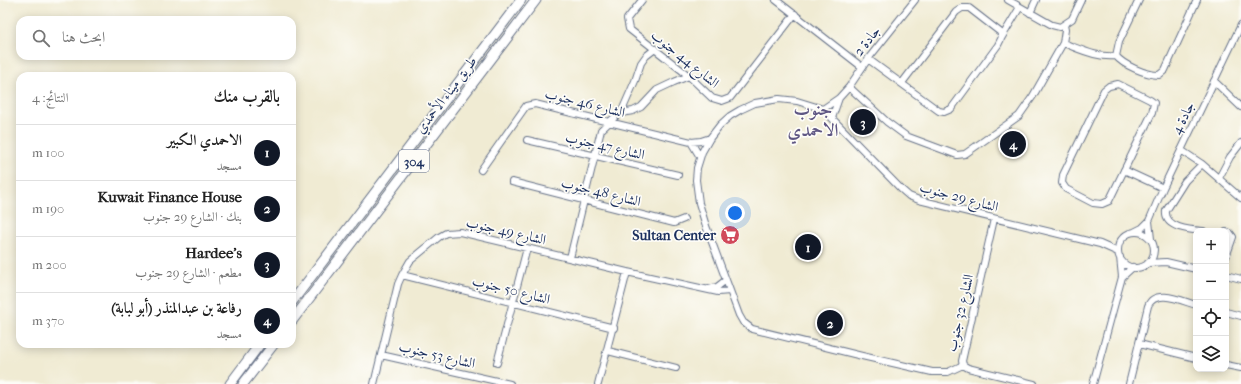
<!DOCTYPE html>
<html lang="ar">
<meta charset="utf-8">
<style>
:root{--surface:#fff;--page:#f6f6f6;--text:#222;--muted:#767676;--line:#e0e0e0;--accent:#111827}
body{margin:0;font-family:"IM FELL French Canon",Amiri,serif;background:var(--page);color:var(--text);direction:rtl}
.controls{position:absolute;right:12px;bottom:12px;display:grid;overflow:hidden;border-radius:8px;box-shadow:0 2px 10px #0003}
.controls button{width:36px;height:36px;display:grid;place-items:center;padding:0;border:0;border-bottom:1px solid var(--line);background:var(--surface);color:var(--text);font:20px sans-serif}
.you{position:absolute;left:735px;top:213px;width:14px;height:14px;margin:-10px;border:3px solid #fff;border-radius:50%;background:#1a73e8;box-shadow:0 0 0 6px #1a73e833}
.badge{display:grid;place-items:center;width:26px;height:26px;border-radius:50%;background:var(--accent);color:#fff;font-size:13px;font-weight:700}
.pin{position:absolute;translate:-50% -50%;border:2px solid #fff;box-shadow:0 1px 4px #0006}
.list{margin:0;padding:0;list-style:none}
h2{display:flex;justify-content:space-between;align-items:center;height:52px;margin:0;padding:0 16px;font-size:17px}
h2 small{font-size:13px;font-weight:400;color:var(--muted)}
.list li{display:grid;grid-template-columns:26px 1fr auto;gap:12px;align-items:center;box-sizing:border-box;height:56px;padding:0 16px;border-top:1px solid var(--line)}
.list b{display:block;font-size:15px;white-space:nowrap}
.list p{margin:0;font-size:13px;white-space:nowrap;color:var(--muted)}
.list em{font-size:13px;font-style:normal;color:var(--muted)}
.icon{flex:none;width:22px;height:22px;fill:none;stroke:currentColor;stroke-width:2;stroke-linecap:round;stroke-linejoin:round}
.map{position:relative;flex:none;width:1241px;height:384px;overflow:hidden;direction:ltr}
.search{position:absolute;background:var(--surface);box-shadow:0 2px 10px #0003;left:16px;top:16px;width:280px;height:44px;display:flex;align-items:center;gap:10px;box-sizing:border-box;padding:0 14px;border-radius:12px;color:var(--muted);font-size:15px}
.panel{position:absolute;background:var(--surface);box-shadow:0 2px 10px #0003;left:16px;top:72px;width:280px;height:276px;border-radius:12px;direction:rtl}
.map>svg:first-child{display:block}
.lines{fill:none;stroke-linecap:round;stroke-linejoin:round}
.street-casing{stroke:#667187;stroke-width:8}
.primary-casing{stroke:#667187;stroke-width:11}
.street{stroke:#fff;stroke-width:6}
.primary{stroke:#fff;stroke-width:9}
.labels{text-anchor:middle;dominant-baseline:central;stroke-width:3.5;stroke-linejoin:round;paint-order:stroke}
.shield{fill:#fdfcf7;stroke:#5f6c8c;stroke-width:1}
.shield-label{font-size:13px;font-weight:bold;fill:#1b2f5e}
.street-label{font-size:14px;fill:#1b2f5e;stroke:#fdfcf7}
.poi-label{font-size:14px;font-weight:bold;fill:#1b2f5e;stroke:#fdfcf7;text-anchor:end}
.district-label{font-size:18px;font-weight:bold;fill:#5f5784;stroke:#fdfcf7}
</style>
<div class="map">
<svg width="1241" height="384" viewBox="0 0 1241 384">
<rect width="100%" height="100%" fill="#fdfcf7"/>
<filter id="ink" filterUnits="userSpaceOnUse"><feTurbulence type="fractalNoise" baseFrequency=".025" numOctaves="2"/><feDisplacementMap in="SourceGraphic" scale="8" xChannelSelector="R" yChannelSelector="G"/><feConvolveMatrix kernelMatrix="1 2 1 2 8 2 1 2 1" color-interpolation-filters="sRGB"/></filter>
<filter id="wash" filterUnits="userSpaceOnUse"><feTurbulence type="fractalNoise" baseFrequency=".012" numOctaves="4" result="noise"/><feDisplacementMap in="SourceGraphic" scale="16" xChannelSelector="R" yChannelSelector="G"/><feGaussianBlur stdDeviation="0.9" result="paint"/><feColorMatrix in="noise" values="0 0 0 0 0 0 0 0 0 0 0 0 0 0 0 0 0 1.4 0 .05"/><feComposite in="paint" operator="in"/></filter>
<g filter="url(#wash)">
<rect width="100%" height="100%" fill="#f0ebd3"/>
</g>
<g filter="url(#ink)">
<g class="lines">
<defs>
<path id="street" d="M642,0L627,19L629,29L689,76L712,98L722,101L730,98L795,14
M776,0L862,67
M1008,0L1052,25L1060,27L1072,19L1081,0
M1139,0L1119,42L1116,56C1123,65 1146,75 1159,75L1165,70L1197,0
M1030,13L1036,0
M1002,37L1020,7
M1063,43C1080,49 1097,58 1116,56
M868,59L939,111L944,112L951,109L998,45L1002,37L1000,32L969,8H962L956,12L902,83
M1214,81L1241,107
M1118,84L1150,100L1154,103L1152,113L1109,201L1102,204L1093,203L1066,189L1062,183L1063,175L1104,90L1109,86Z
M849,87L887,122L906,136L957,155L965,154L1019,116L1033,96L1063,43L1065,30L1064,25
M823,109L839,98L849,87L868,59L915,0
M621,113L635,81L641,63L646,56L655,49
M832,118L839,98
M527,140L678,175
M691,142L700,157
M1181,150L1202,164L1241,198
M1202,164L1185,181L1166,211C1164,228 1190,230 1203,231
M481,170L526,106L535,104L691,142L701,141L710,138
M1124,170L1163,188
M1219,178L1230,157L1241,143
M512,182L674,223L684,219
M994,219L962,361L963,365L968,368L1034,384
M1149,221L1151,239
M1134,232L1142,228L1149,221L1163,188L1241,25
M1226,232L1230,233L1233,237L1226,257
M1118 250a18 18 0 1 1 36 0a18 18 0 1 1-36 0Z
M570,258L601,130L617,115L621,113L633,111L641,107L657,90L674,82L689,76
M1148,263L1166,262L1196,269
M402,275L614,328
M1226,275L1241,279
M1122,277L1133,267
M709,289L717,287L726,280
M1226,312L1241,316
M1139,344L1196,358
M608,351L676,368
M381,355L510,384
M497,363L527,248
M963,365L948,372H932L862,356L752,329L743,322L739,315L706,226L699,203L696,180L697,168L702,152L710,138L720,125L730,116L740,110L755,103L779,99L797,101L823,109L901,189L909,196L919,200L1100,244L1118,252
M1226,365L1241,368
M374,384L398,284L402,275L410,261L439,237L446,233L460,232L627,272L718,292L730,291
M598,384L627,272
M1093,384L1122,277L1120,257
M1129,384L1148,306C1155,288 1182,301 1196,305"/>
<path id="primary" d="M292,302L521,0
M292,321L536,0
M230,384L260,344
M243,384L274,344"/>
</defs>
<use href="#street" class="street-casing"/>
<use href="#primary" class="primary-casing"/>
<use href="#street" class="street"/>
<use href="#primary" class="primary"/>
</g>
</g>
<defs>
<symbol id="supermarket-disc" viewBox="-11 -11 22 22"><circle r="9.5" fill="#d1495b" stroke="#fdfcf7"/><path d="M-6-5.5h2.5l.6 2H6L4.5 2H-2.5L-4.4-4H-6ZM-1.5 3.2a1.3 1.3 0 1 0 .1 0ZM3 3.2a1.3 1.3 0 1 0 .1 0Z" fill="#fff"/></symbol>
</defs>
<g fill-rule="evenodd">
<use href="#supermarket-disc" x="719" y="224" width="22" height="22"/>
</g>
<g class="labels">
<rect class="shield" x="399" y="150" width="30" height="22" rx="3"/>
<g class="shield-label">
<text x="414" y="161">304</text>
</g>
<g class="street-label">
<text transform="translate(867 41) rotate(-52)">جادة 2</text>
<text transform="translate(685 59) rotate(39)">الشارع 44 جنوب</text>
<text transform="translate(446 95) rotate(-53)">طريق ميناء الأحمدي</text>
<text transform="translate(585 103) rotate(14)">الشارع 46 جنوب</text>
<text transform="translate(1183 118) rotate(-64)">جادة 4</text>
<text transform="translate(605 146) rotate(13)">الشارع 47 جنوب</text>
<text transform="translate(601 192) rotate(14)">الشارع 48 جنوب</text>
<text transform="translate(959 197) rotate(15)">الشارع 29 جنوب</text>
<text transform="translate(506 231) rotate(13)">الشارع 49 جنوب</text>
<text transform="translate(511 290) rotate(14)">الشارع 50 جنوب</text>
<text transform="translate(960 313) rotate(-77)">الشارع 32 جنوب</text>
<text transform="translate(437 355) rotate(13)">الشارع 53 جنوب</text>
</g>
<g class="poi-label">
<text x="716" y="235">Sultan Center</text>
</g>
<g class="district-label">
<text x="813" y="109">جنوب<tspan x="813" dy="21">الاحمدي</tspan></text>
</g>
</g>
</svg>
<div class="controls">
<button>+</button>
<button>−</button>
<button><svg class="icon" aria-label="locate" viewBox="0 0 24 24"><circle cx="12" cy="12" r="6"/><path d="M12 2v4M12 18v4M2 12h4M18 12h4"/></svg></button>
<button><svg class="icon" aria-label="layers" viewBox="0 0 24 24"><path d="M12 4l9 5-9 5-9-5zM3 14l9 5 9-5"/></svg></button>
</div>
<div class="you"></div>
<div class="pin badge" style="left:808px;top:247px">1</div>
<div class="pin badge" style="left:830px;top:323px">2</div>
<div class="pin badge" style="left:863px;top:122px">3</div>
<div class="pin badge" style="left:1013px;top:144px">4</div>
<div class="search"><svg class="icon" aria-label="search" viewBox="0 0 24 24"><circle cx="10" cy="10" r="6"/><path d="M15 15l6 6"/></svg>ابحث هنا</div>
<section class="panel">
<h2>بالقرب منك<small>النتائج: 4</small></h2>
<ul class="list">
<li><span class="badge">1</span><div><b>الاحمدي الكبير</b><p>مسجد</p></div><em>100 m</em></li>
<li><span class="badge">2</span><div><b>Kuwait Finance House</b><p>بنك · الشارع 29 جنوب</p></div><em>190 m</em></li>
<li><span class="badge">3</span><div><b>Hardee's</b><p>مطعم · الشارع 29 جنوب</p></div><em>200 m</em></li>
<li><span class="badge">4</span><div><b>رفاعة بن عبدالمنذر (أبو لبابة)</b><p>مسجد</p></div><em>370 m</em></li>
</ul>
</section>
</div>
